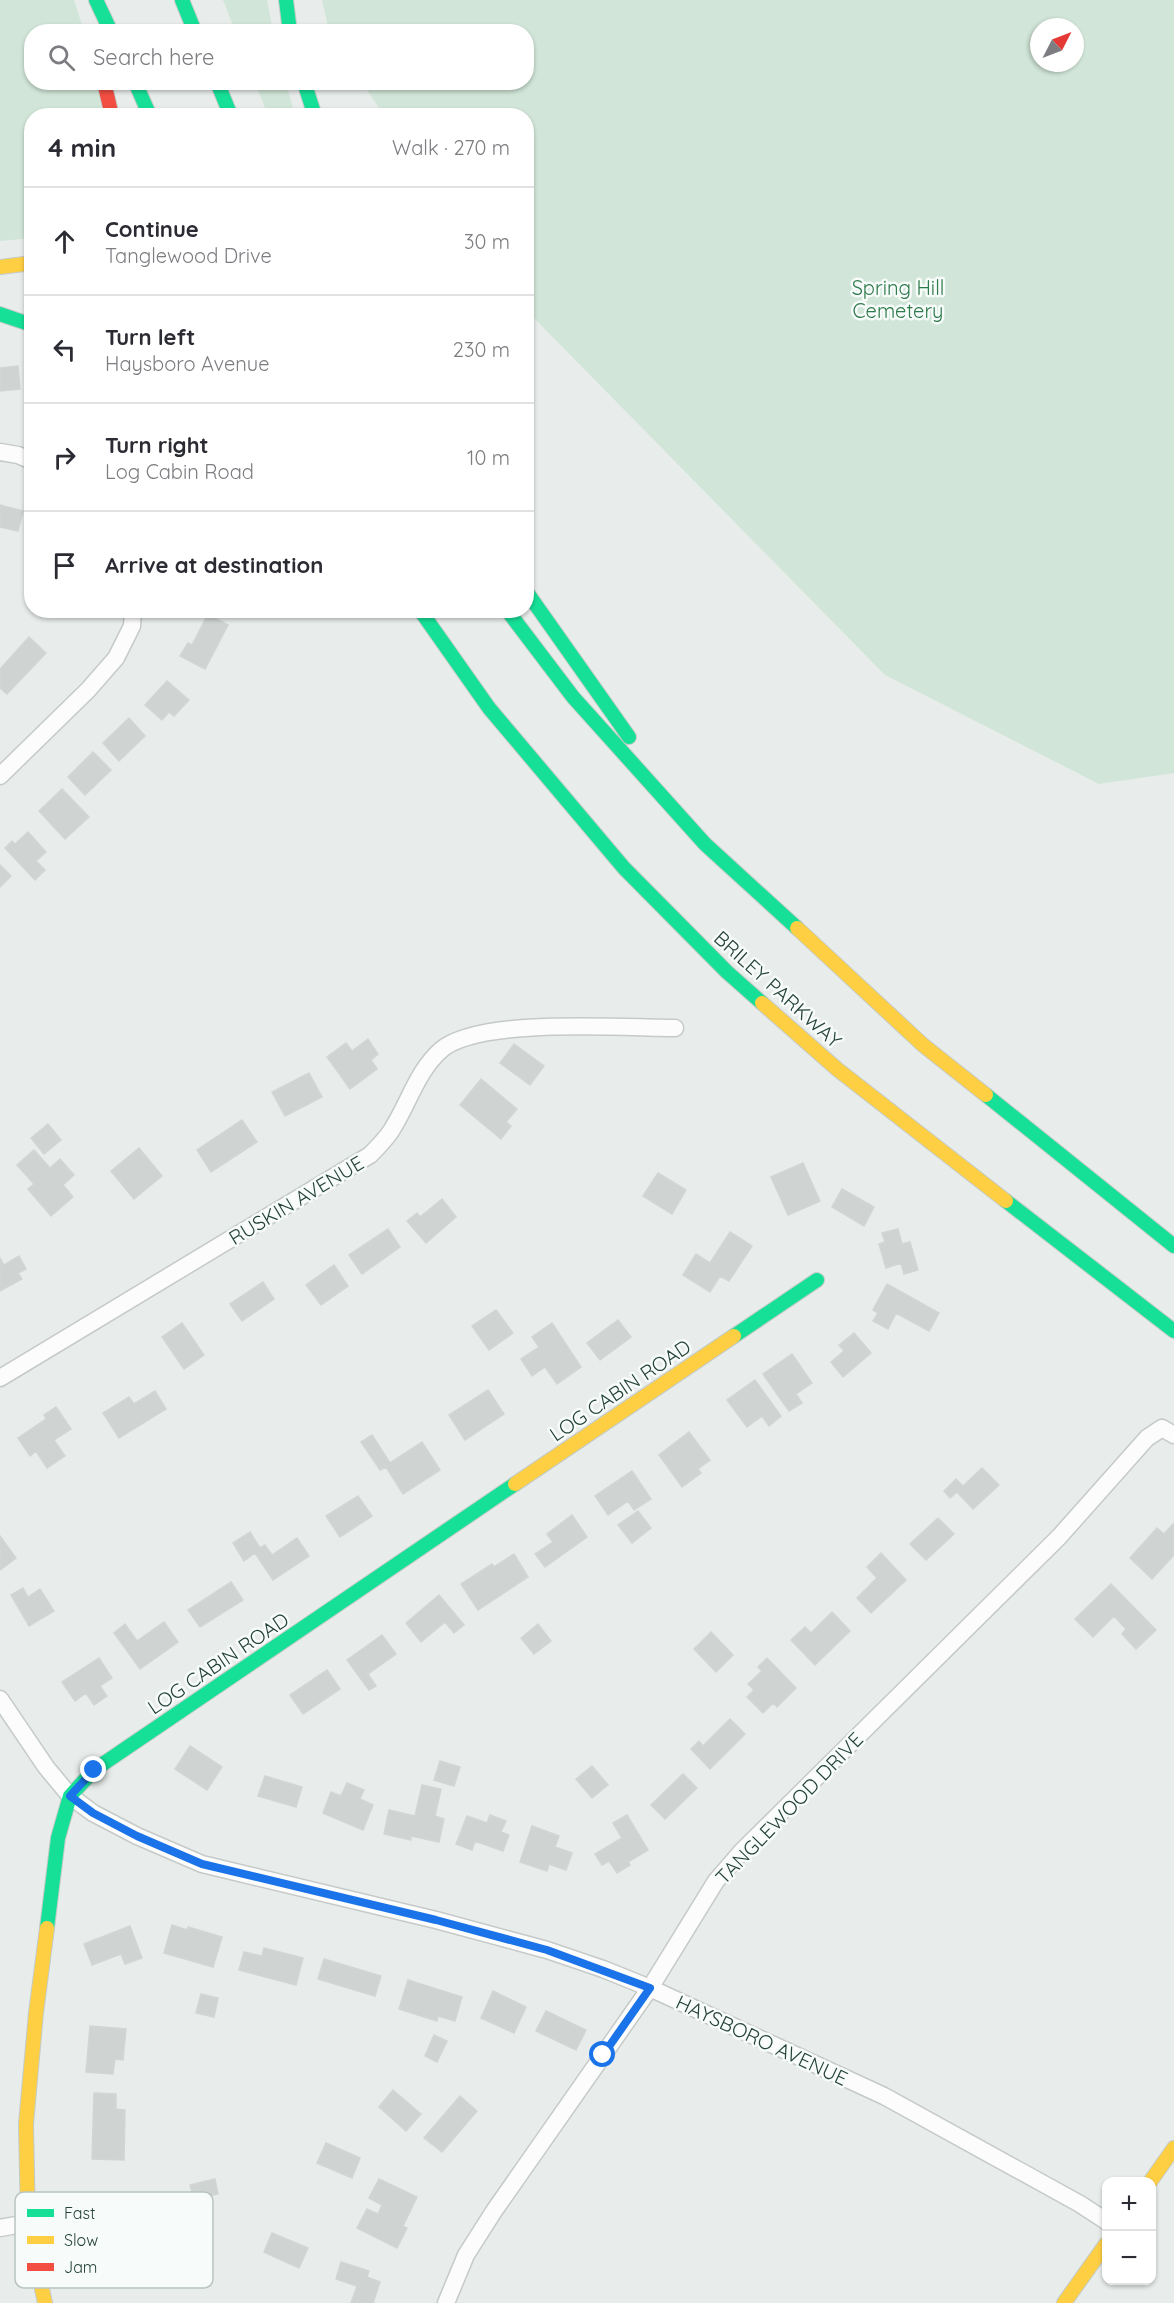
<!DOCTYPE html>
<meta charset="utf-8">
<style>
:root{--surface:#fff;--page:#f7f7f7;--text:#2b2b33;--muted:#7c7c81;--line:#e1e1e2}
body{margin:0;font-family:Quicksand,sans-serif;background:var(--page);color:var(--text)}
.controls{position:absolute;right:18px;bottom:18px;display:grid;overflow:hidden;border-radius:12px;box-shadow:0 2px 4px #0004}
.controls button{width:54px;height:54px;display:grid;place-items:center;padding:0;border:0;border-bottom:2px solid var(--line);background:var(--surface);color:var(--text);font:30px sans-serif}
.compass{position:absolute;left:1030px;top:18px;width:54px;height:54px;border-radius:50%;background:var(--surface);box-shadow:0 2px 4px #0004;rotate:48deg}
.stop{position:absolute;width:18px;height:18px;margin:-14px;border:4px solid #1a73e8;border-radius:50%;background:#fff}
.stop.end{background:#1a73e8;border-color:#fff;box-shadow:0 2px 6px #0008}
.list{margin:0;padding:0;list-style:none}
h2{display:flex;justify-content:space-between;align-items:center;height:78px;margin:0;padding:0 24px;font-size:26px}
h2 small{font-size:20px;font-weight:400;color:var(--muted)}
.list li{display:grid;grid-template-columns:39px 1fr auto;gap:18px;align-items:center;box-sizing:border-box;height:108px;padding:0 24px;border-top:2px solid var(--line)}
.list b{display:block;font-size:22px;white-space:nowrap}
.list p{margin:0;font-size:20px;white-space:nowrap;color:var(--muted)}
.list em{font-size:20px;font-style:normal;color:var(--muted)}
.icon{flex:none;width:33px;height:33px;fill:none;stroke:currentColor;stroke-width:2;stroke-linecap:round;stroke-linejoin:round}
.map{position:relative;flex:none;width:1174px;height:2303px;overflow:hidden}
.search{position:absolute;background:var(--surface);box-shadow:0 2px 4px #0004;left:24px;top:24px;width:510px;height:66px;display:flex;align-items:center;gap:15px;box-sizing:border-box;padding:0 21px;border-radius:24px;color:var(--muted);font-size:22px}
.panel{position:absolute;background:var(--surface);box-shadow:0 2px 4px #0004;left:24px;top:108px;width:510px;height:510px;border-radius:24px}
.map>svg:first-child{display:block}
.green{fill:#d1e6d8;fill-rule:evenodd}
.building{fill:#cfd4d2;stroke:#d1d6d4;stroke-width:1.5}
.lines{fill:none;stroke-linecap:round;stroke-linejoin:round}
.street-casing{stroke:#c5cac8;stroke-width:19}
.fast-casing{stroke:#c3cbc8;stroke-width:16}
.slow-casing{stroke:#c3cbc8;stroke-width:16}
.jam-casing{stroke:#c3cbc8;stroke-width:16}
.street{stroke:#fcfcfc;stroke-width:16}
.fast{stroke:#16e098;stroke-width:14}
.slow{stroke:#ffcf43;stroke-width:14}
.jam{stroke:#f24e42;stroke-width:14}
.route{stroke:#1a73e8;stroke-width:8}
.labels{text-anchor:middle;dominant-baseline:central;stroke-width:5;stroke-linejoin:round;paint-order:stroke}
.park-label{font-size:20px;fill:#2d7a4b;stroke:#f7fbf9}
.street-label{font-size:20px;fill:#24423a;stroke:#f7fbf9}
.key{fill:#f7fbf9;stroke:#b8c4c0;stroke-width:1.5}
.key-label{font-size:16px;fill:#24423a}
</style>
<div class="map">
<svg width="1174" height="2303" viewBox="0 0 1174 2303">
<rect width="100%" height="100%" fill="#e8edeb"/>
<path class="green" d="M0,0H74L84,31L32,32V82L98,83L102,115L32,116L31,236L23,239L0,241Z
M223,0H267L273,31H235Z
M322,0H1174V773L1099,784L885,675L527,311L526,116L384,115L362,83L526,82V32L329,31ZM1039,27H1075V63H1039Z
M255,83H286L295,115H268Z"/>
<path class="building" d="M18,366L20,389L0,391V368Z
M0,505L23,511L18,531L0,527Z
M208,614L228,625L205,669L180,656L188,643L192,645Z
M29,637L46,653L7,694L0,688V669Z
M167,681L189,700L174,716L169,712L162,720L145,705Z
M129,718L145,736L119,761L103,743Z
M93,752L111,770L85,795L68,777Z
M62,789L89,817L65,839L39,811Z
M28,832L46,852L36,861L45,870L35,880L5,848L12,841L15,844Z
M0,865L11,876L0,887Z
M368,1039L378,1054L371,1060L377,1069L350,1089L327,1057L346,1043L352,1051Z
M514,1044L544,1066L530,1085L500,1063Z
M309,1073L322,1097L285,1116L272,1092Z
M481,1079L517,1109L506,1122L511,1126L501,1139L460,1105Z
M242,1120L257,1142L211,1172L197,1150Z
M48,1124L61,1140L44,1154L31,1138Z
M139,1148L162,1176L134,1199L111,1171Z
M34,1150L50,1168L60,1159L74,1175L63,1185L73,1197L51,1216L28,1189L34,1184L17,1165Z
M803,1163L820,1201L788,1215L771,1177Z
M658,1173L686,1190L672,1214L643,1196Z
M842,1189L874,1207L864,1226L832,1207Z
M442,1199L456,1217L426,1243L407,1221L417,1213L420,1217Z
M388,1229L400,1247L362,1274L349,1255Z
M898,1229L902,1244L910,1242L918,1270L904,1274L901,1263L886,1268L879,1244L885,1242L882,1233Z
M730,1232L752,1246L729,1281L720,1276L710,1292L683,1275L696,1254L710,1263Z
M19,1256L26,1269L18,1273L22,1279L0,1291V1258L4,1265Z
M334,1265L348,1286L321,1305L306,1285Z
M263,1282L274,1299L242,1321L230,1304Z
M887,1284L939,1313L929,1331L896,1313L888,1329L873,1321L878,1313L873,1310Z
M496,1310L513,1333L489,1350L472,1326Z
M618,1320L631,1337L600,1360L587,1343Z
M182,1323L204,1355L184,1369L162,1337Z
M552,1323L581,1367L557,1384L545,1367L532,1376L521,1359L539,1347L532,1337Z
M854,1333L871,1353L843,1377L831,1362L844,1351L839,1345Z
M792,1354L812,1383L796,1394L802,1403L789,1411L763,1374Z
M755,1380L781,1416L769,1426L762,1416L747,1427L727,1400Z
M488,1390L504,1414L465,1440L449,1415Z
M155,1391L166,1409L119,1438L103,1413L129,1397L134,1404Z
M56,1407L71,1429L54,1440L65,1456L47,1468L36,1451L30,1456L18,1438L46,1419L44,1415Z
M689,1432L710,1460L698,1469L701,1473L682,1487L659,1455Z
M372,1435L390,1463L422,1442L440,1470L403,1494L386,1467L380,1470L361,1442Z
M982,1468L999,1485L973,1509L957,1492L950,1498L944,1491L956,1479L963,1486Z
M632,1471L651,1499L634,1510L628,1501L608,1515L595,1496Z
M358,1496L372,1516L340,1537L326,1516Z
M638,1511L651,1528L632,1543L618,1525Z
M572,1515L587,1537L545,1567L535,1554L553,1542L547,1534Z
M938,1518L954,1534L926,1560L910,1544Z
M1174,1523V1555L1152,1579L1130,1558L1157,1528L1164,1534Z
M250,1532L260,1548L265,1545L272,1555L297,1538L309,1556L273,1580L255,1553L244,1561L233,1543Z
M0,1536L16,1558L0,1570Z
M881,1553L906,1580L871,1613L857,1598L877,1578L867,1567Z
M514,1554L528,1577L478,1610L461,1584L492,1564L494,1567Z
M231,1582L243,1600L200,1627L188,1610Z
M1111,1584L1156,1630L1136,1649L1122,1634L1126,1629L1114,1616L1093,1637L1075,1619Z
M23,1588L28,1597L40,1589L54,1611L29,1626L11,1595Z
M439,1595L464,1625L454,1633L445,1622L421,1642L406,1623Z
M832,1612L850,1631L815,1665L791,1640L805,1627L811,1633Z
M164,1622L178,1642L140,1669L114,1633L125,1624L137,1641Z
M538,1624L551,1641L534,1654L521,1638Z
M711,1632L733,1655L716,1672L694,1649Z
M382,1635L396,1654L368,1674L376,1686L369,1690L347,1660Z
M99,1658L112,1678L100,1686L107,1696L94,1705L86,1693L75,1701L62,1682Z
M767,1658L796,1688L777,1707L773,1703L763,1713L747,1697L754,1690L748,1684L762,1671L758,1667Z
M327,1670L340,1689L303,1714L290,1695Z
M730,1719L745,1734L710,1769L691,1749L699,1741L703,1746Z
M190,1746L222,1767L207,1790L175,1769Z
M440,1761L460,1767L454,1786L434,1780Z
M592,1766L608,1785L592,1798L576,1779Z
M683,1774L697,1788L665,1819L651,1805Z
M265,1776L302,1787L296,1807L258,1796Z
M347,1783L364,1790L360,1799L373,1805L363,1830L323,1813L331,1792L341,1796Z
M422,1785L441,1789L435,1816L444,1819L439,1842L411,1836V1840L384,1834L389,1810L415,1816Z
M490,1815L506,1821L501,1832L509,1835L503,1851L475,1841L472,1850L456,1844L467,1816L487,1823Z
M627,1815L648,1850L628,1862L630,1865L617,1873L609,1861L602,1865L595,1854L622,1838L613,1823Z
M532,1826L559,1836L555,1847L572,1853L566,1870L549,1864L547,1871L520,1862Z
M172,1925L187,1930L188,1927L222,1937L213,1967L164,1953Z
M130,1926L142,1958L125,1964L121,1954L92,1965L84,1944Z
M264,1948L303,1958L296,1985L239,1970L244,1952L262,1956Z
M324,1959L381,1976L375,1996L318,1979Z
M408,1980L462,1997L455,2021L438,2016L437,2021L399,2009Z
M493,1991L526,2007L514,2033L481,2018Z
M201,1994L218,1998L214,2017L196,2013Z
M546,2011L586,2030L576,2050L536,2031Z
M90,2026L126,2029L123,2060L115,2059L113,2074L86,2072Z
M434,2035L447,2041L437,2062L425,2056Z
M393,2090L421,2114L406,2131L379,2107Z
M94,2093L116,2094V2109L125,2110L124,2160L92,2159Z
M460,2096L477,2111L442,2152L424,2138Z
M326,2143L360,2158L352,2178L317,2163Z
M215,2179L218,2194L194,2199L190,2185Z
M379,2179L417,2197L403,2226L407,2228L397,2248L357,2228L367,2209L378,2214L382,2205L369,2198Z
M272,2233L308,2248L299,2268L264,2252Z
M341,2262L369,2271L367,2277L380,2282L373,2303H351L357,2286L336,2279Z"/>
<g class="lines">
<defs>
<path id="street" d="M0,452L18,455L32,461
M0,776L88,690L116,658L132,626L133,610
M0,1378L370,1155C377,1148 385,1140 391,1131C408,1105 417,1071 441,1050C479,1017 623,1028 675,1028
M0,1699L46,1767L70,1796L93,1813L137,1836L202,1864L436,1920L547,1950L603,1969L650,1988L884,2096L1080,2204L1106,2221
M0,2228L28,2223
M446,2303L466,2255L494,2211L650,1988L716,1881L742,1851L1059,1537L1147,1438L1162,1428L1174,1435"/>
<path id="fast" d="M96,0L111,32
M182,0L195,32
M286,0L290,32
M135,82L150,116
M217,82L231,116
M304,82L315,116
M0,314L32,325
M526,591L629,737
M420,610L489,708L624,868L727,972L762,1003
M507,610L573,697L705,844L797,928
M986,1095L1174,1246
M1006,1201L1174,1331
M734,1336L817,1280
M47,1928L58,1838L70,1796L94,1770L515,1484"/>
<path id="slow" d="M0,267L32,263
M797,928L923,1045L986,1095
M762,1003L837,1069L1006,1201
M515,1484L734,1336
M1150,2182L1174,2148
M45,2303L28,2223L26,2124L36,2013L47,1928
M1064,2303L1106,2244"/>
<path id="jam" d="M104,82L112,116"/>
</defs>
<use href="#street" class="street-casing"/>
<use href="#fast" class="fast-casing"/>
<use href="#slow" class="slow-casing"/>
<use href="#jam" class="jam-casing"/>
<use href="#street" class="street"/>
<use href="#fast" class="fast"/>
<use href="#slow" class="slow"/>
<use href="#jam" class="jam"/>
</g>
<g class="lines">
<path class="route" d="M94,1770L70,1796L93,1813L137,1836L202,1864L436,1920L547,1950L650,1988L603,2055"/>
</g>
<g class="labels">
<g class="park-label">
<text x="898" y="287">Spring Hill<tspan x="898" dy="23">Cemetery</tspan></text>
</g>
<g class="street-label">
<text transform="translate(778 989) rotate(42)">BRILEY PARKWAY</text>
<text transform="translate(296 1200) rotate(-31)">RUSKIN AVENUE</text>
<text transform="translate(620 1390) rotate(-34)">LOG CABIN ROAD</text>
<text transform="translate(218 1663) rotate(-34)">LOG CABIN ROAD</text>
<text transform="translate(789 1808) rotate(-46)">TANGLEWOOD DRIVE</text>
<text transform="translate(762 2040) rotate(25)">HAYSBORO AVENUE</text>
</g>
</g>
<rect x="15" y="2192" width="198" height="96" rx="9" class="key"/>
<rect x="27" y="2209" width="27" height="8" fill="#16e098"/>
<rect x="27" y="2236" width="27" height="8" fill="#ffcf43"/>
<rect x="27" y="2263" width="27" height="8" fill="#f24e42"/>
<g class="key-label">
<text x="64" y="2219">Fast</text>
<text x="64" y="2246">Slow</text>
<text x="64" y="2273">Jam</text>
</g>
</svg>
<div class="controls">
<button>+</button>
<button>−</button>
</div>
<svg class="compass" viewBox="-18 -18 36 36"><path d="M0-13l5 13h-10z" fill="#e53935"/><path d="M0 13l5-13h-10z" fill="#7c7c81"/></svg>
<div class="stop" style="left:603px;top:2055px"></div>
<div class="stop end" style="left:94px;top:1770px"></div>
<div class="search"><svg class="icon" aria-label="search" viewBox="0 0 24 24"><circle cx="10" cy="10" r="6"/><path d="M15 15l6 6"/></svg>Search here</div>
<section class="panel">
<h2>4 min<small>Walk · 270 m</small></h2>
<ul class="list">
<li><svg class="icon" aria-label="ahead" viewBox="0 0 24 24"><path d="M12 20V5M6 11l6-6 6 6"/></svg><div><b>Continue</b><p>Tanglewood Drive</p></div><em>30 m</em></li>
<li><svg class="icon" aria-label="left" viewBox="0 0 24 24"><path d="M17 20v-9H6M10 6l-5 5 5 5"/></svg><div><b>Turn left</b><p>Haysboro Avenue</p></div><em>230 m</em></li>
<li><svg class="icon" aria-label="right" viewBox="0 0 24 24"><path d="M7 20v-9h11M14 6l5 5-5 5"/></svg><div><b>Turn right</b><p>Log Cabin Road</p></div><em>10 m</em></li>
<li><svg class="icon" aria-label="arrive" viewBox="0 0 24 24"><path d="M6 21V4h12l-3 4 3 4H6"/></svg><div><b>Arrive at destination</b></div></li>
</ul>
</section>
</div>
